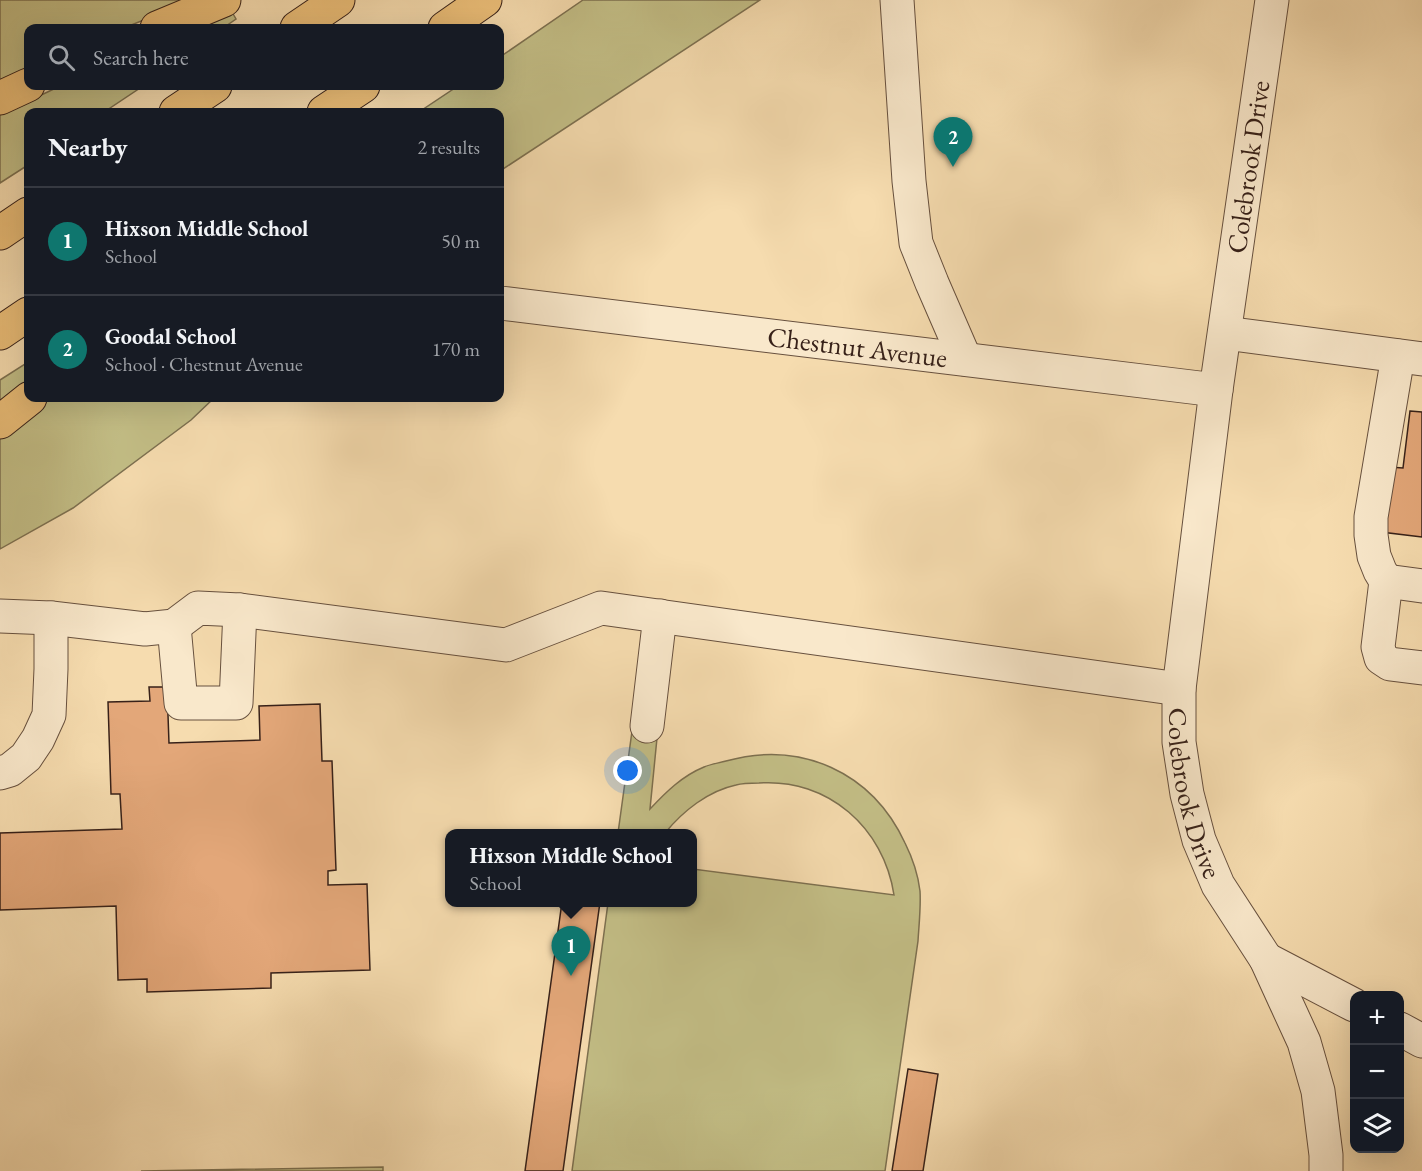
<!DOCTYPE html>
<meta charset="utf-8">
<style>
:root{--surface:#171b24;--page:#20242c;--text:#f1f3f6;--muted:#9ea1a6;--line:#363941;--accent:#0f766e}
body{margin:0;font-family:"EB Garamond",serif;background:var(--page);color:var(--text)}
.controls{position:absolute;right:18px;bottom:18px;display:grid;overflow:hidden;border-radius:12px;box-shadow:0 6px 24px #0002}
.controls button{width:54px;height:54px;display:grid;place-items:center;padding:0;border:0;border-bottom:2px solid var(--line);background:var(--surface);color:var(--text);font:30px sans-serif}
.you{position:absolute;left:628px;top:771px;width:21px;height:21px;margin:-15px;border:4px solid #fff;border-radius:50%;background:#1a73e8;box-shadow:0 0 0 9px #1a73e833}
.badge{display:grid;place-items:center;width:39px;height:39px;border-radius:50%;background:var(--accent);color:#fff;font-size:20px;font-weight:700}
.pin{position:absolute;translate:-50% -50px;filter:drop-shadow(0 2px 3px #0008)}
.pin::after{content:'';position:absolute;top:32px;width:21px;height:18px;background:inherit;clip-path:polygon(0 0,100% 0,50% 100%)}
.popup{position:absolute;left:445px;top:829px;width:252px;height:78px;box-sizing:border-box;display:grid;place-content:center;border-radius:12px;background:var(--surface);filter:drop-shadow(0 2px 4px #0005);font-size:20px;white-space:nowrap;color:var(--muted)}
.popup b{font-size:22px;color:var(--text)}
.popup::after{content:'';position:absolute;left:50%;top:100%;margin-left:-12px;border:12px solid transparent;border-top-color:var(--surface)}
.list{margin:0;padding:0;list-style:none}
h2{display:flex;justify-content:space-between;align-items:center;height:78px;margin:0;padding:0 24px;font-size:26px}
h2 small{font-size:20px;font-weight:400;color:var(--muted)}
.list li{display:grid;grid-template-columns:39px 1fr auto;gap:18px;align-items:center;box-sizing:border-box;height:108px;padding:0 24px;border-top:2px solid var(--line)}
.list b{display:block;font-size:22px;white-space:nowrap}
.list p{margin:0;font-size:20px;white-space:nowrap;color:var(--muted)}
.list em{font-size:20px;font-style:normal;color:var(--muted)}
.icon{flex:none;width:33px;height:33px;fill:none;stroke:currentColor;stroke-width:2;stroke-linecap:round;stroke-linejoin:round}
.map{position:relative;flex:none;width:1422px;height:1171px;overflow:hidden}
.search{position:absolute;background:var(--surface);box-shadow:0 6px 24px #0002;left:24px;top:24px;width:480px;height:66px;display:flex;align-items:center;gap:15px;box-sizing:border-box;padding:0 21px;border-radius:12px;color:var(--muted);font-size:22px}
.panel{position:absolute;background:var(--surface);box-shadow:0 6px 24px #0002;left:24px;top:108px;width:480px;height:294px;border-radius:12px}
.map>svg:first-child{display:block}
.green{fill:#c3be86;stroke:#7d7050;stroke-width:1.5}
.building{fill:#e3a779;stroke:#372119;stroke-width:1.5}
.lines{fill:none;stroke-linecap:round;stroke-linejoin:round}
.minor-casing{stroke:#67503e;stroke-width:35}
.highway-casing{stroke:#372119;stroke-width:35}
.minor{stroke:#f9e8cb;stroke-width:33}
.highway{stroke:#ebbe78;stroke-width:33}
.labels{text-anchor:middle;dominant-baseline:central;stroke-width:4.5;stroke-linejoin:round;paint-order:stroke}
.street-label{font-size:27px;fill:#372119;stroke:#f9e8cb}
</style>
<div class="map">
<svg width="1422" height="1171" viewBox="0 0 1422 1171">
<rect width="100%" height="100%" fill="#f6dcaf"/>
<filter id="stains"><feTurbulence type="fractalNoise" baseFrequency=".00333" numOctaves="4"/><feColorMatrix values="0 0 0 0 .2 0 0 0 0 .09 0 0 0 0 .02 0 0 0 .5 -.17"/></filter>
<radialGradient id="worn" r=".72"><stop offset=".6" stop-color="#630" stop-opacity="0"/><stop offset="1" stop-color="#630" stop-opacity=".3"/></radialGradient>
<path class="green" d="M0,0H193L124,28H28V68L0,80Z
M583,0H760L500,171V112H419L458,86H500V57Z
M232,12L236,19L223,28H186Z
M60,86H143L104,112H28V165L0,183V113L35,98Z
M28,362V383L0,406V380Z
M48,398H214L191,420L73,508L0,549V437Z
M633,724L658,728L650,809C666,792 682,776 704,767C711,764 719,763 726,761C801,740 872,772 905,843C912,857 918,874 920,891C921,907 919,924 918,941L885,1171H572L608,903L692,902L693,869L894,895C884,828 828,778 759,783C751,783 743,783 736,785C708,791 683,811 665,833H618Z
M383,1167V1171H141Z"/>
<path class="building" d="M1410,411L1422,412V537L1381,532L1389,467L1403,468Z
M149,687H167L169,743L260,740L259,706L320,704L322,761H332L336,870L328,871V885L367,884L370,970L271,973V988L147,992V979L118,980L116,906L0,910V833L122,829L120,794H111L108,702L150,701Z
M562,902H600L563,1171H525Z
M908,1069L938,1074L923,1171H892Z"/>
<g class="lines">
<defs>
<g id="minor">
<path d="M897,0L909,181L916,243L932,283L965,359"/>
<path id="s1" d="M1272,0L1216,390L1179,689V742L1187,794L1199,840L1218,885L1266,959L1304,1042L1318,1091L1326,1155V1171"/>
<path id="s2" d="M500,303L1216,390"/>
<path d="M1225,333L1422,359"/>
<path d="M1398,356L1371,517V535L1374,556L1380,571L1386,581L1378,647L1381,658L1390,664L1422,668"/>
<path d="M1386,581L1422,586"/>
<path d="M0,616L51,618L145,629L174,626L198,608L240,610L506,645L601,608L1179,689"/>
<path d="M174,626L181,703H236L240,610"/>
<path d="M647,726L660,616"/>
<path d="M0,773L10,770L26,757L38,739L49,715L51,669V618"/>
<path d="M1266,959L1354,1005"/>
<path d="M1400,1029L1422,1041"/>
</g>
<path id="highway" d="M157,28L224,0
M297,28L338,0
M445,28L485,0
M0,98L28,85
M176,112L215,86
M324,112L363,86
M0,233L28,214
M0,333L28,314
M0,422L30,398"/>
</defs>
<use href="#minor" class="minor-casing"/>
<use href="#highway" class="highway-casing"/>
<use href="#minor" class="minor"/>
<use href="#highway" class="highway"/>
</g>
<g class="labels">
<g class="street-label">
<text transform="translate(1248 167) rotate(-82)">Colebrook Drive</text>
<text stroke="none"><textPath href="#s2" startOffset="360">Chestnut Avenue</textPath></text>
<text stroke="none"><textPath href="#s1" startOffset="801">Colebrook Drive</textPath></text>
</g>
</g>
<rect width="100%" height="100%" filter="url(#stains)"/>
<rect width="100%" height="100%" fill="url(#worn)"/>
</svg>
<div class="controls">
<button>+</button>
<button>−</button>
<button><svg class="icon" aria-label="layers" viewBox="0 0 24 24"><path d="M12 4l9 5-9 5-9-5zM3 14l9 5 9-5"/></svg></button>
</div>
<div class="you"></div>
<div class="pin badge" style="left:571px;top:976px">1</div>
<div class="popup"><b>Hixson Middle School</b>School</div>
<div class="pin badge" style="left:953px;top:167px">2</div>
<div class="search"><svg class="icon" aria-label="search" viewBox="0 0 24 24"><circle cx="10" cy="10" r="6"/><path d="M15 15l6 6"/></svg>Search here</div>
<section class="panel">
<h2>Nearby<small>2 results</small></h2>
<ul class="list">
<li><span class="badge">1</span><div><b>Hixson Middle School</b><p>School</p></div><em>50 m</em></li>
<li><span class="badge">2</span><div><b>Goodal School</b><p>School · Chestnut Avenue</p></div><em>170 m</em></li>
</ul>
</section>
</div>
